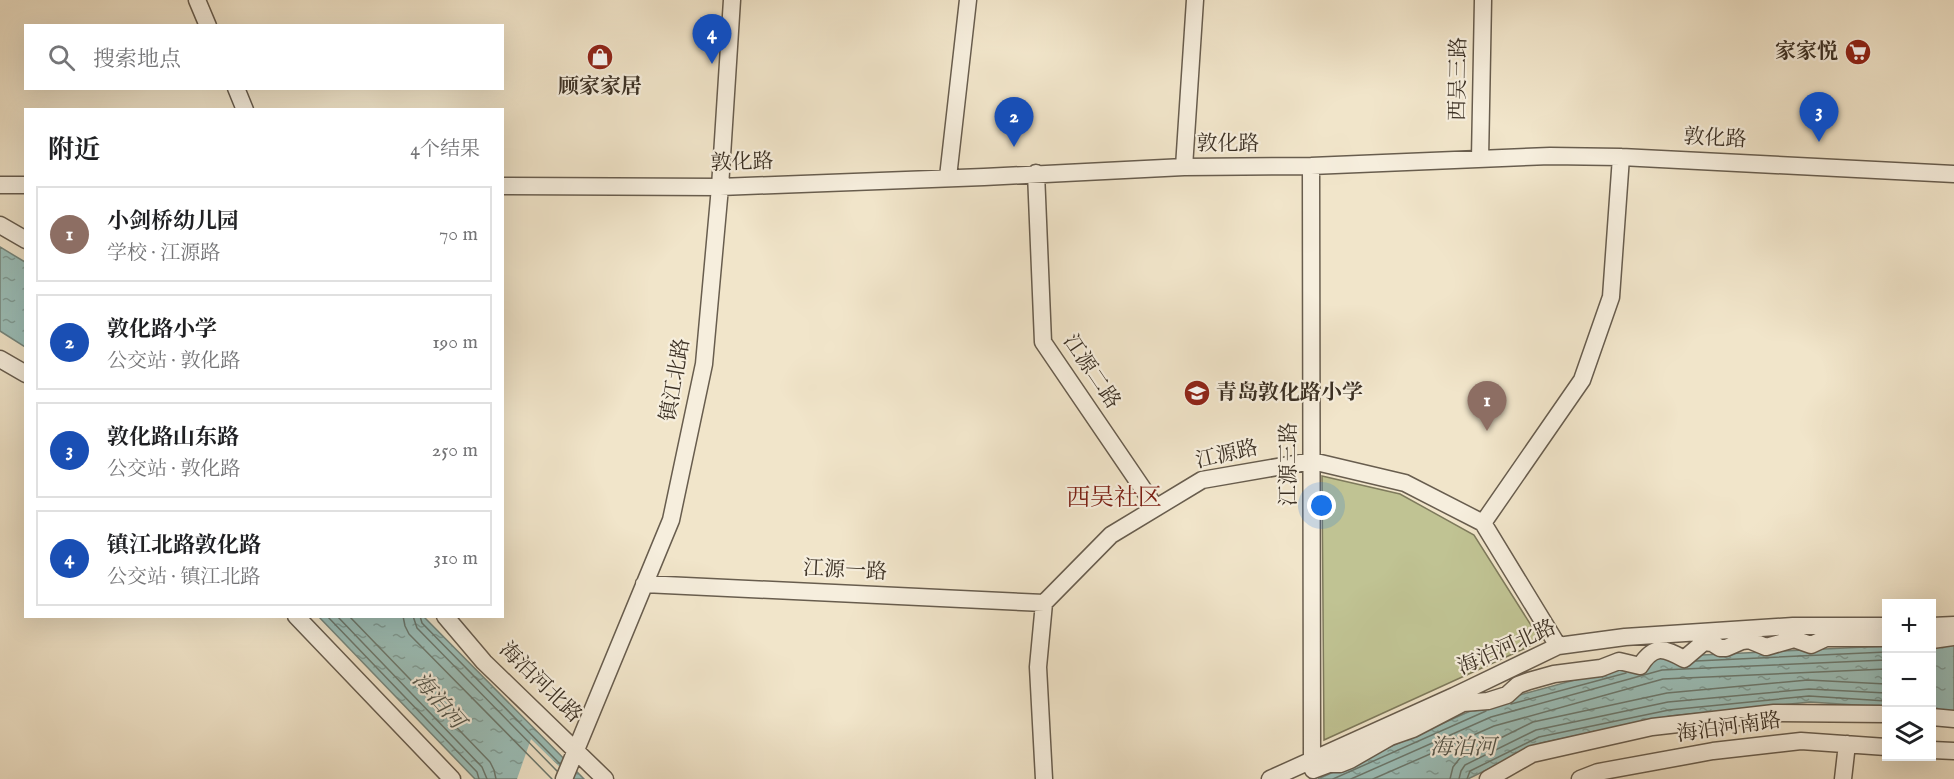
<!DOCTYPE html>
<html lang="zh">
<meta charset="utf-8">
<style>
:root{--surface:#fff;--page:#f2f2f2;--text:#202124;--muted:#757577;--line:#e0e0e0;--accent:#1a73e8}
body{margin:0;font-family:"IM FELL English","Noto Serif SC",serif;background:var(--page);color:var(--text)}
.controls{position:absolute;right:18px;bottom:18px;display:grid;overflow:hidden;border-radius:0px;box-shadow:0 6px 24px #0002}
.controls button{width:54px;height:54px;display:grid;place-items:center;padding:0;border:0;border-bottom:2px solid var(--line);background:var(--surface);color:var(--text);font:30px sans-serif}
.you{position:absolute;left:1322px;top:506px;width:21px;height:21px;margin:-15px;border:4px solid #fff;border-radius:50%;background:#1a73e8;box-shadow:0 0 0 9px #1a73e833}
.badge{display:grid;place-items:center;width:39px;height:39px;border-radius:50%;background:var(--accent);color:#fff;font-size:20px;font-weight:700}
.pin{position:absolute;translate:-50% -50px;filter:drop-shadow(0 2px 3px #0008)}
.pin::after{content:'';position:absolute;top:32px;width:21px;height:18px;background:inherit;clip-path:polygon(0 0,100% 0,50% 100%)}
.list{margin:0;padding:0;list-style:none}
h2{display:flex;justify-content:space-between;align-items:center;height:78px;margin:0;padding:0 24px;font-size:26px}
h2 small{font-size:20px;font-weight:400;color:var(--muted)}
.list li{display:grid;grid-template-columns:39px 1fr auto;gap:18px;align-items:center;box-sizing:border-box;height:96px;margin:0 12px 12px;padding:0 12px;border:2px solid var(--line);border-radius:0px}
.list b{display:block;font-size:22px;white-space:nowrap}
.list p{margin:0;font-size:20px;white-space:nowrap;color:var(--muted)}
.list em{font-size:20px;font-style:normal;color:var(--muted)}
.icon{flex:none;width:33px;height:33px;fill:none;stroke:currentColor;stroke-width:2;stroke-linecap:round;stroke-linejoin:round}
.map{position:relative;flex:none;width:1954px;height:779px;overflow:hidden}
.search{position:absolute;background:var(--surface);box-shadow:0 6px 24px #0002;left:24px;top:24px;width:480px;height:66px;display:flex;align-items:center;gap:15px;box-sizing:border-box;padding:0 21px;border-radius:0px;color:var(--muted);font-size:22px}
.panel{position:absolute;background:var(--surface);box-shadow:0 6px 24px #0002;left:24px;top:108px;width:480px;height:510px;border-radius:0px}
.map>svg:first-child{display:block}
.green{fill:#c0c393;stroke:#7e7a5c;stroke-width:1.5}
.water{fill:url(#water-ripples);stroke:#75867d;stroke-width:1.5}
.pier{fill:#f1e5ca}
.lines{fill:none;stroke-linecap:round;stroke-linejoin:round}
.shore{stroke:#6b786e;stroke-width:1.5}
.minor-casing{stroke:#685d4e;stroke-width:19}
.minor{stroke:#f6eedd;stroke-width:16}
.labels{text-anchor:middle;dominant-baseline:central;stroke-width:4.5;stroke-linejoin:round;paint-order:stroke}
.poi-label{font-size:21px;font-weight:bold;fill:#3b3024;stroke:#f6eedd;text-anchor:end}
.street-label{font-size:21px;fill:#3b3024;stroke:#f6eedd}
.water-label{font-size:22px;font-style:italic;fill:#535449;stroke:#f6eedd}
.quarter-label{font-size:24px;fill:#7a1f14;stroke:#f6eedd}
</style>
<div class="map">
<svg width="1954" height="779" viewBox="0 0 1954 779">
<defs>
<pattern id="water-ripples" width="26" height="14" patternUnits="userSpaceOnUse" patternTransform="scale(1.5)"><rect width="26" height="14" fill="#9bbfb9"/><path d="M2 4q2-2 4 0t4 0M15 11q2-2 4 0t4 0" fill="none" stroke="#809c96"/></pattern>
</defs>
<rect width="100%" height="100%" fill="#f1e5ca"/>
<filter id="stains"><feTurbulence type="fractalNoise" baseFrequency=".00333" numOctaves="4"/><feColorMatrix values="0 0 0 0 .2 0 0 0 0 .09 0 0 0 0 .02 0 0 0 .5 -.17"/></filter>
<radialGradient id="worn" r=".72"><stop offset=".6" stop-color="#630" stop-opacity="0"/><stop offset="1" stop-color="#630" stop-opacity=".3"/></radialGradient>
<path class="green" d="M1322,476L1400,494L1474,535L1541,641L1324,740Z"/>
<path class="water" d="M0,247L25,262V347L0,331Z
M319,617H424L584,779H475Z
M1954,643V714L1932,710V644Z
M1886,646V707L1810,702L1670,716L1541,743L1468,779H1318L1486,704L1660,657Z"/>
<path class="pier" d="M531,739L572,779H517Z"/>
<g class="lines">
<path class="shore" d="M327,616L477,772L479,779
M337,616L482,767L487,779
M349,616L490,762L494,770L496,779
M403,616L405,626L409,634L552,779
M413,616L417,628L557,771
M420,616L422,623L560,764
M1696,661L1886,652
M1511,704L1626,673
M1333,779L1486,711
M1351,779L1491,717L1662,670L1886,660
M1373,779L1494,726L1663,679L1886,669
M1450,779L1453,767L1460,758L1533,722L1667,693L1808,680L1886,684
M1459,779L1461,771L1465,765L1536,730L1668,702L1809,689L1886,693
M1467,779L1470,771L1539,737L1669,710L1809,696L1886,701"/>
<defs>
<path id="minor" d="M197,0L208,26
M236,88L245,110
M1480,159L1483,0
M1311,166L1312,761
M1184,167L1195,0
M1036,173L1043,342L1156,508
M948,177L968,0
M0,185H26
M502,186L720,187L984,177L1184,167L1311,166L1550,156L1621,157L1954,174
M0,225L26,240
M0,359L26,374
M1483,523L1582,380L1611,297L1621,157
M644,584L1044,603
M296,616L452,779
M445,616L484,662L605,779
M1932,626L1954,625
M1932,640L1954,637
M1932,717L1954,719
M1932,750L1954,751
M1313,770L1329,764H1340L1350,760L1390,737L1413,729L1463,703L1488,701L1507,695L1518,685L1529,681L1554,674L1601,668L1619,661L1640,666C1654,644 1664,648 1684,659L1704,642L1712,643L1720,648H1726L1742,641L1749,640L1766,647L1794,639L1811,645L1826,638H1886
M564,779L671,520L704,364L720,187L732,0
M1044,779L1038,667L1044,603L1111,535L1202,480L1312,461L1405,483L1483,523L1558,646
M1270,779L1454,696L1558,646L1625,637L1793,626H1886
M1488,779L1532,754L1652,727L1774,713L1886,714
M1580,779L1598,772L1713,751L1801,741L1886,747
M1843,779L1847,744"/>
</defs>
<use href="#minor" class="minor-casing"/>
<use href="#minor" class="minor"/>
</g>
<defs>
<symbol id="supermarket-disc" viewBox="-11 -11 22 22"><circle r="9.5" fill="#8f2418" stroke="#f6eedd"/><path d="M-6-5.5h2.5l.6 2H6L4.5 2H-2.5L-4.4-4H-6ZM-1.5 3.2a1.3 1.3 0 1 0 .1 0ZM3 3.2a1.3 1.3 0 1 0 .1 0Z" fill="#fff"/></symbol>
<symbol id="shop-disc" viewBox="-11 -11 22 22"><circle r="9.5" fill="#8f2418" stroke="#f6eedd"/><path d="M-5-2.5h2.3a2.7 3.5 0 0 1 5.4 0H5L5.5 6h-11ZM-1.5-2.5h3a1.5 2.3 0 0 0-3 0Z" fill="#fff"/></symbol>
<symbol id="school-disc" viewBox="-11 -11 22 22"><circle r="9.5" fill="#8f2418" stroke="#f6eedd"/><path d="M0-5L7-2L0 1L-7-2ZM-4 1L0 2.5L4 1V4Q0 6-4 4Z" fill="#fff"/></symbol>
</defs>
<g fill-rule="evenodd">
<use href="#supermarket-disc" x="1843" y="37" width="30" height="30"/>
<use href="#shop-disc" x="585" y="42" width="30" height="30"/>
<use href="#school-disc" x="1182" y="378" width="30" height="30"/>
</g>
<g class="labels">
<g class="poi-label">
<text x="1838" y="52">家家悦</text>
<text x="600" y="87" text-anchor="middle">顾家家居</text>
<text x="1216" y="393" text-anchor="start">青岛敦化路小学</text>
</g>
<g class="street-label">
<text transform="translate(1459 79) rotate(-89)">西吴三路</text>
<text transform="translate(1715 139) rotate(3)">敦化路</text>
<text x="1228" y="144">敦化路</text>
<text transform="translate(742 163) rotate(-2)">敦化路</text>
<text transform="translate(1091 372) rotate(56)">江源二路</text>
<text transform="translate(676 380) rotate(-80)">镇江北路</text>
<text transform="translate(1227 455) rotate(-13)">江源路</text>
<text transform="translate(1289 464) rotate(-90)">江源三路</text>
<text transform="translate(845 571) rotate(3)">江源一路</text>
<text transform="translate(1507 648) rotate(-24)">海泊河北路</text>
<text transform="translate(540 683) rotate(44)">海泊河北路</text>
<text transform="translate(1729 728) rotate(-8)">海泊河南路</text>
</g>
<g class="water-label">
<text transform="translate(438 701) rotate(49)">海泊河</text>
<text x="1463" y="748">海泊河</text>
</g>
<g class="quarter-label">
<text x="1114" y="498">西吴社区</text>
</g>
</g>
<rect width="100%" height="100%" filter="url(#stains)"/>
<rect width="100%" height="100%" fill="url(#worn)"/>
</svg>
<div class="controls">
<button>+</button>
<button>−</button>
<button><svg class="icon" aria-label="layers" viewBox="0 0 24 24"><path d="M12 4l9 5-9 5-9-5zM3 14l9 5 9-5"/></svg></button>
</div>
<div class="you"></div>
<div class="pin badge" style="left:1487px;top:431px;background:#8d6e63">1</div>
<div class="pin badge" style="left:1014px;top:147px;background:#1a4fb4">2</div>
<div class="pin badge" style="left:1819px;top:142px;background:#1a4fb4">3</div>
<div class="pin badge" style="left:712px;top:64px;background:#1a4fb4">4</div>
<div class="search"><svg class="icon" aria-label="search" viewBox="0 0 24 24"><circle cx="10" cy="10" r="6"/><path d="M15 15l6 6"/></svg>搜索地点</div>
<section class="panel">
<h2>附近<small>4个结果</small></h2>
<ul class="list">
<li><span class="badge" style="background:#8d6e63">1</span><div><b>小剑桥幼儿园</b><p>学校 · 江源路</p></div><em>70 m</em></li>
<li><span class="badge" style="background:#1a4fb4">2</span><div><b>敦化路小学</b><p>公交站 · 敦化路</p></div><em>190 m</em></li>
<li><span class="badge" style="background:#1a4fb4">3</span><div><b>敦化路山东路</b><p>公交站 · 敦化路</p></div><em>250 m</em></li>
<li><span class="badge" style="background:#1a4fb4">4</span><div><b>镇江北路敦化路</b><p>公交站 · 镇江北路</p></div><em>310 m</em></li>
</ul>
</section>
</div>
